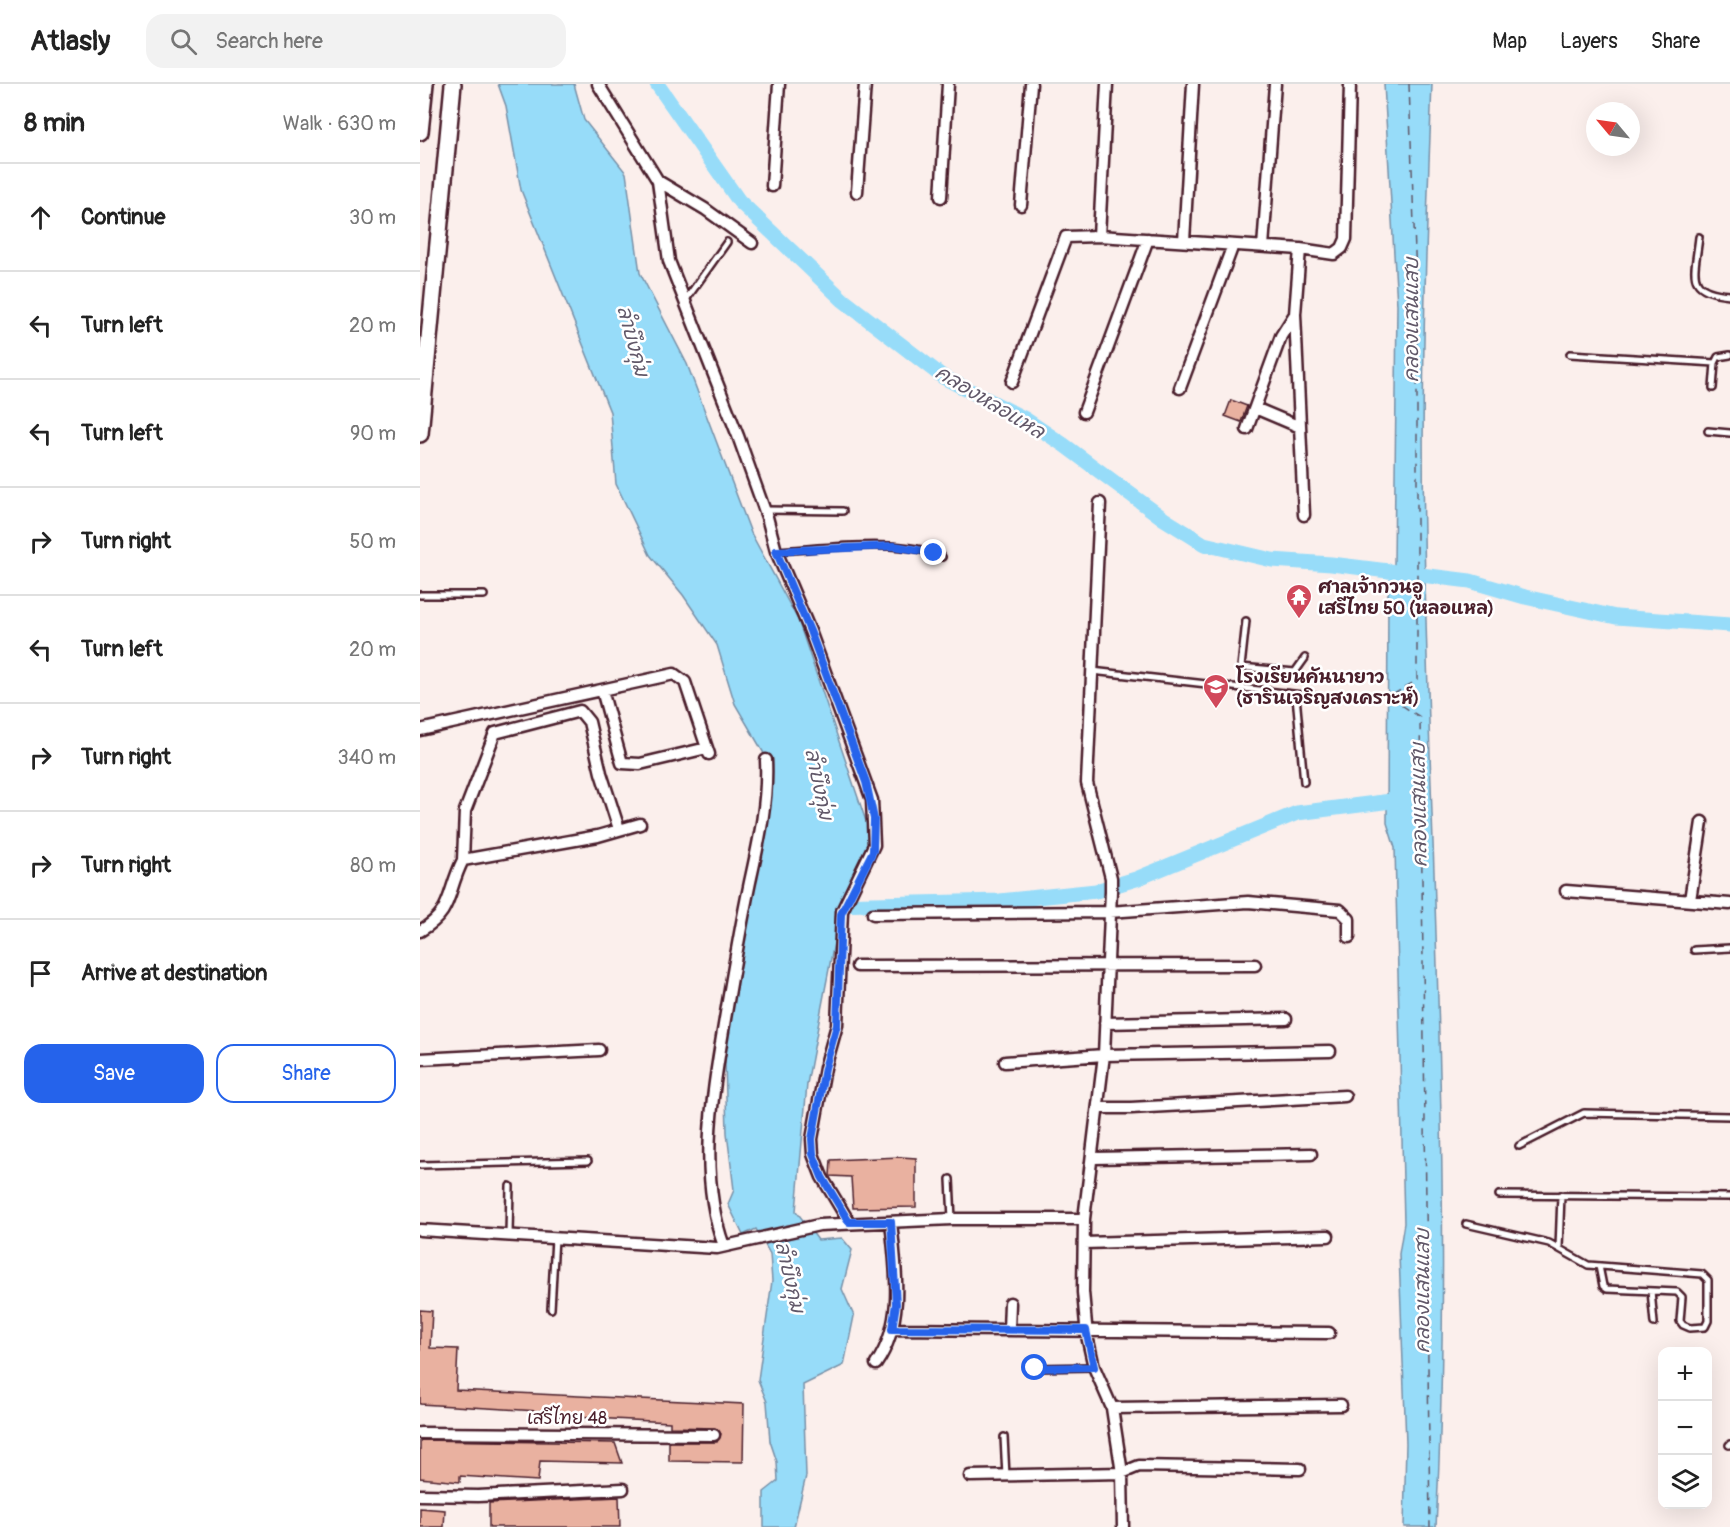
<!DOCTYPE html>
<meta charset="utf-8">
<style>
:root{--surface:#fff;--page:#f2f2f2;--text:#222;--muted:#767676;--line:#e0e0e0;--accent:#2563eb}
body{margin:0;font-family:Pangolin,"Playpen Sans Thai",sans-serif;background:var(--page);color:var(--text)}
.controls{position:absolute;right:18px;bottom:18px;display:grid;overflow:hidden;border-radius:12px;box-shadow:0 6px 24px #0002}
.controls button{width:54px;height:54px;display:grid;place-items:center;padding:0;border:0;border-bottom:2px solid var(--line);background:var(--surface);color:var(--text);font:30px sans-serif}
.compass{position:absolute;left:1166px;top:18px;width:54px;height:54px;border-radius:50%;background:var(--surface);box-shadow:0 6px 24px #0002;rotate:299deg}
.stop{position:absolute;width:18px;height:18px;margin:-14px;border:4px solid #2563eb;border-radius:50%;background:#fff}
.stop.end{background:#2563eb;border-color:#fff;box-shadow:0 2px 6px #0008}
.list{margin:0;padding:0;list-style:none}
h2{display:flex;justify-content:space-between;align-items:center;height:78px;margin:0;padding:0 24px;font-size:26px}
h2 small{font-size:20px;font-weight:400;color:var(--muted)}
.list li{display:grid;grid-template-columns:39px 1fr auto;gap:18px;align-items:center;box-sizing:border-box;height:108px;padding:0 24px;border-top:2px solid var(--line)}
.list b{display:block;font-size:22px;white-space:nowrap}
.list em{font-size:20px;font-style:normal;color:var(--muted)}
.actions{display:flex;gap:12px;padding:18px 24px}
.actions a{flex:1;padding:14px 0;border:2px solid var(--accent);border-radius:18px;text-align:center;font-size:21px;color:var(--accent)}
.actions .main{background:var(--accent);color:#fff}
.icon{flex:none;width:33px;height:33px;fill:none;stroke:currentColor;stroke-width:2;stroke-linecap:round;stroke-linejoin:round}
.map{position:relative;flex:none;width:1310px;height:1443px;overflow:hidden}
header{display:flex;align-items:center;gap:36px;box-sizing:border-box;height:84px;padding:0 30px;background:var(--surface);border-bottom:2px solid var(--line)}
header strong{font-size:28px}
nav{display:flex;gap:33px;margin-inline-start:auto;font-size:21px}
.search{width:420px;height:54px;background:var(--page);display:flex;align-items:center;gap:15px;box-sizing:border-box;padding:0 21px;border-radius:18px;color:var(--muted);font-size:22px}
main{display:flex}
aside{flex:1;background:var(--surface)}
.map>svg:first-child{display:block}
.water{fill:#97dcf9;stroke:#7890a7;stroke-width:1.5}
.lines{fill:none;stroke-linecap:round;stroke-linejoin:round}
.canal{stroke:#97dcf9;stroke-width:15}
.ferry{stroke:#615869;stroke-width:1.5;stroke-dasharray:8 6;stroke-linecap:butt}
.building{fill:#e9b1a0;stroke:#4a1f2b;stroke-width:1.5}
.service-casing{stroke:#4a1f2b;stroke-width:10}
.minor-casing{stroke:#4a1f2b;stroke-width:15}
.secondary-casing{stroke:#4a1f2b;stroke-width:20}
.service{stroke:#fff;stroke-width:5}
.minor{stroke:#fff;stroke-width:10}
.secondary{stroke:#fff;stroke-width:15}
.route{stroke:#2563eb;stroke-width:8}
.labels{text-anchor:middle;dominant-baseline:central;stroke-width:5;stroke-linejoin:round;paint-order:stroke}
.poi-label{font-size:18px;font-weight:bold;fill:#4a1f2b;stroke:#fff;text-anchor:start}
.street-label{font-size:18px;fill:#4a1f2b;stroke:#fff}
.water-label{font-size:20px;font-style:italic;fill:#615869;stroke:#fff}
</style>
<header>
<strong>Atlasly</strong>
<div class="search"><svg class="icon" aria-label="search" viewBox="0 0 24 24"><circle cx="10" cy="10" r="6"/><path d="M15 15l6 6"/></svg>Search here</div>
<nav><a>Map</a><a>Layers</a><a>Share</a></nav>
</header>
<main>
<aside>
<h2>8 min<small>Walk · 630 m</small></h2>
<ul class="list">
<li><svg class="icon" aria-label="ahead" viewBox="0 0 24 24"><path d="M12 20V5M6 11l6-6 6 6"/></svg><div><b>Continue</b></div><em>30 m</em></li>
<li><svg class="icon" aria-label="left" viewBox="0 0 24 24"><path d="M17 20v-9H6M10 6l-5 5 5 5"/></svg><div><b>Turn left</b></div><em>20 m</em></li>
<li><svg class="icon" aria-label="left" viewBox="0 0 24 24"><path d="M17 20v-9H6M10 6l-5 5 5 5"/></svg><div><b>Turn left</b></div><em>90 m</em></li>
<li><svg class="icon" aria-label="right" viewBox="0 0 24 24"><path d="M7 20v-9h11M14 6l5 5-5 5"/></svg><div><b>Turn right</b></div><em>50 m</em></li>
<li><svg class="icon" aria-label="left" viewBox="0 0 24 24"><path d="M17 20v-9H6M10 6l-5 5 5 5"/></svg><div><b>Turn left</b></div><em>20 m</em></li>
<li><svg class="icon" aria-label="right" viewBox="0 0 24 24"><path d="M7 20v-9h11M14 6l5 5-5 5"/></svg><div><b>Turn right</b></div><em>340 m</em></li>
<li><svg class="icon" aria-label="right" viewBox="0 0 24 24"><path d="M7 20v-9h11M14 6l5 5-5 5"/></svg><div><b>Turn right</b></div><em>80 m</em></li>
<li><svg class="icon" aria-label="arrive" viewBox="0 0 24 24"><path d="M6 21V4h12l-3 4 3 4H6"/></svg><div><b>Arrive at destination</b></div></li>
</ul>
<div class="actions"><a class="main">Save</a><a>Share</a></div>
</aside>
<div class="map">
<svg width="1310" height="1443" viewBox="0 0 1310 1443">
<rect width="100%" height="100%" fill="#fbefec"/>
<filter id="ink" filterUnits="userSpaceOnUse"><feTurbulence type="fractalNoise" baseFrequency=".0167" numOctaves="2"/><feDisplacementMap in="SourceGraphic" scale="12" xChannelSelector="R" yChannelSelector="G"/><feConvolveMatrix kernelMatrix="1 2 1 2 8 2 1 2 1" color-interpolation-filters="sRGB"/></filter>
<g filter="url(#ink)">
<path class="water" d="M78,0H154L164,36L206,89L220,189L267,280L331,449L378,536L453,758L417,843L387,1000L376,1127L398,1156L422,1154L432,1166L422,1205L434,1232L424,1281L383,1301L386,1392L374,1443H344V1408L358,1397L357,1378L350,1357L347,1318L338,1296L352,1197L350,1170L336,1145L323,1151L308,1120L314,1106L307,1049L305,977L309,917L349,678L315,620L297,561L263,511L230,471L196,400L190,328L101,106L86,22Z
M964,0H1012C1006,150 1001,300 1004,450C1010,781 1034,1112 1016,1443H984L986,1359L979,1170L984,1139L975,764L967,739L968,510L974,481L977,221Z"/>
<g class="lines">
<path class="canal" d="M237,0L319,117L423,216L523,293L605,335L644,361L744,435L784,460L852,476L911,480L1050,497L1105,513L1196,533L1310,541
M412,821L580,817L676,807L716,795L877,729L987,715"/>
<path class="ferry" d="M989,0L997,225V596L969,613L1000,633L1010,1443"/>
</g>
<path class="building" d="M811,316L827,322L821,338L805,332Z
M481,1073L496,1074V1123L433,1124L431,1093L410,1092L411,1076Z
M0,1226L12,1227L10,1264L38,1265L36,1306L324,1320L323,1378L249,1377V1358H297L301,1350L295,1344L250,1343V1338L134,1332V1328L0,1320Z
M0,1356L195,1359L202,1379L120,1377L118,1397L40,1392V1398L0,1394Z
M199,1413L200,1443H69V1419Z
M0,1424L25,1426L24,1443H0Z"/>
<g class="lines">
<defs>
<path id="service" d="M1279,153C1275,190 1264,207 1310,211
M265,217L307,158
M1150,270L1295,279
M1293,304L1295,279L1298,273L1310,271
M1288,347L1310,349
M345,426L423,427
M356,467C401,465 484,453 522,473
M0,511H64
M826,537L821,583L875,588L885,574
M672,587L900,613
M876,612L884,698
M1274,866L1310,864
M1099,1062L1164,1029L1310,1032
M0,1081L168,1077
M530,1095L532,1135
M1079,1111L1310,1113
M1046,1140L1129,1159L1168,1181L1282,1190L1288,1196V1237L1285,1243L1270,1244L1263,1241L1260,1237L1262,1213L1257,1208L1187,1205L1183,1202L1179,1182
M89,1151L90,1102
M1139,1164L1141,1111
M1231,1207L1234,1239
M131,1225L135,1154
M615,1284L674,1283
M584,1353L586,1392
M1309,1361L1310,1360"/>
<path id="minor" d="M178,0L238,97L249,177L318,352L347,433L356,467L390,547L452,716L454,761L422,827L417,941L405,984L392,1055L393,1070L402,1093L429,1138
M238,97L285,125L332,159
M352,102L359,0
M437,108L445,0
M521,113L528,0
M601,121L611,0
M679,152L687,0
M764,157L773,0
M843,163L855,0
M592,298L646,153L679,152L880,165
M760,304L813,161
M835,324L880,343
M664,328L728,155
M827,345L861,252L875,230
M680,419L667,699L691,794V807L684,971L664,1135L663,1208L667,1252L674,1283L692,1324L702,1389L703,1443
M884,431L875,230L880,165L914,170L922,164L926,155L930,0
M182,606L202,679L220,680L287,664
M0,646L254,590L265,598L289,670
M43,776L45,727L75,649L160,627L169,638L181,689L199,745
M1146,807L1310,820
M1270,816L1282,738
M453,830L689,828L828,818L920,826L929,835V853
M0,847C34,827 26,809 43,776L178,752L220,740
M437,882L835,881
M685,939L866,935
M0,975L179,966
M585,978L684,971L910,967
M678,1024H711L925,1012
M674,1074L891,1070
M0,1146L297,1164L399,1141L532,1135H664
M664,1159L908,1152
M304,1162C278,1091 292,1014 304,941C312,893 320,845 330,798C339,757 348,718 346,676
M590,1219L589,1246L909,1249
M472,1245L589,1246
M456,1280C485,1238 476,1186 471,1138
M692,1324L921,1321
M0,1349L294,1351
M550,1392L702,1389L719,1382L880,1385
M0,1411L58,1412L203,1405"/>
<path id="secondary" d="M0,48L5,0
M0,350L33,0"/>
</defs>
<use href="#service" class="service-casing"/>
<use href="#minor" class="minor-casing"/>
<use href="#secondary" class="secondary-casing"/>
<use href="#service" class="service"/>
<use href="#minor" class="minor"/>
<use href="#secondary" class="secondary"/>
</g>
</g>
<g class="lines" filter="url(#ink)">
<path class="route" d="M514,469L474,462L356,467L390,547L446,698L454,735L453,767L421,830L417,941L405,984L392,1055L393,1070L402,1093L429,1138H471L476,1220L472,1245L666,1246L674,1283L615,1284"/>
</g>
<defs>
<symbol id="temple-pin" viewBox="-11 -11 22 30"><path d="M0 17L-7.5 6A9.5 9.5 0 1 1 7.5 6Z" fill="#d1495b" stroke="#fff"/><path d="M0-6L5-2H3V0L6.5 2.5H4V6H1.5V3h-3V6H-4V2.5H-6.5L-3 0V-2H-5Z" fill="#fff"/></symbol>
<symbol id="school-pin" viewBox="-11 -11 22 30"><path d="M0 17L-7.5 6A9.5 9.5 0 1 1 7.5 6Z" fill="#d1495b" stroke="#fff"/><path d="M0-5L7-2L0 1L-7-2ZM-4 1L0 2.5L4 1V4Q0 6-4 4Z" fill="#fff"/></symbol>
</defs>
<g fill-rule="evenodd">
<use href="#temple-pin" x="864" y="498" width="30" height="40"/>
<use href="#school-pin" x="781" y="588" width="30" height="40"/>
</g>
<g class="labels">
<g class="poi-label">
<text x="898" y="503">ศาลเจ้ากวนอู<tspan x="898" dy="21">เสรีไทย 50 (หลอแหล)</tspan></text>
<text x="816" y="593">โรงเรียนคันนายาว<tspan x="816" dy="21">(ธารินเจริญสงเคราะห์)</tspan></text>
</g>
<g class="street-label">
<text x="147" y="1334">เสรีไทย 48</text>
</g>
<g class="water-label">
<text transform="translate(991 236) rotate(-90)">คลองแสนแสบ</text>
<text transform="translate(213 257) rotate(75)">ลำบึงกุ่ม</text>
<text transform="translate(570 318) rotate(31)">คลองหลอแหล</text>
<text transform="translate(399 700) rotate(78)">ลำบึงกุ่ม</text>
<text transform="translate(999 721) rotate(-91)">คลองแสนแสบ</text>
<text transform="translate(370 1193) rotate(77)">ลำบึงกุ่ม</text>
<text transform="translate(1002 1207) rotate(-90)">คลองแสนแสบ</text>
</g>
</g>
</svg>
<div class="controls">
<button>+</button>
<button>−</button>
<button><svg class="icon" aria-label="layers" viewBox="0 0 24 24"><path d="M12 4l9 5-9 5-9-5zM3 14l9 5 9-5"/></svg></button>
</div>
<svg class="compass" viewBox="-18 -18 36 36"><path d="M0-13l5 13h-10z" fill="#e53935"/><path d="M0 13l5-13h-10z" fill="#767676"/></svg>
<div class="stop" style="left:615px;top:1284px"></div>
<div class="stop end" style="left:514px;top:469px"></div>
</div>
</main>
